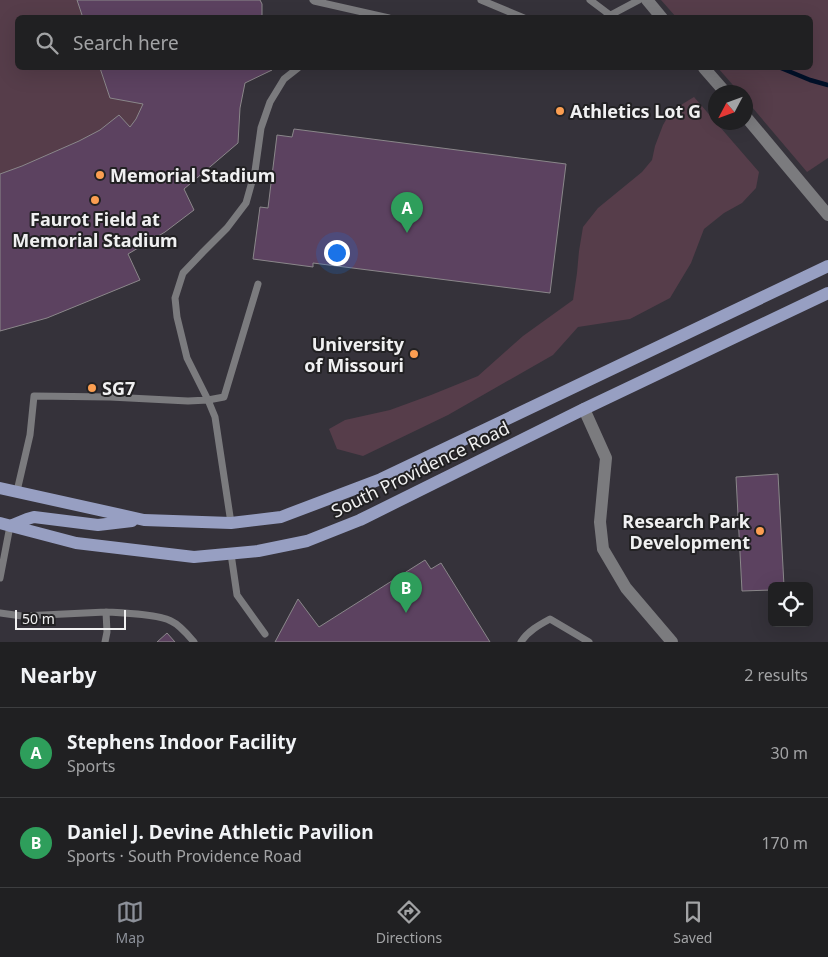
<!DOCTYPE html>
<meta charset="utf-8">
<style>
:root{--surface:#202022;--page:#28282a;--text:#f1f3f6;--muted:#a2a3a5;--line:#3d3e40;--accent:#8c9099}
body{margin:0;font-family:"Noto Sans",sans-serif;background:var(--page);color:var(--text)}
.controls{position:absolute;right:15px;bottom:15px;display:grid;overflow:hidden;border-radius:8px;box-shadow:0 5px 20px #0002}
.controls button{width:45px;height:45px;display:grid;place-items:center;padding:0;border:0;border-bottom:1px solid var(--line);background:var(--surface);color:var(--text);font:25px sans-serif}
.compass{position:absolute;left:708px;top:85px;width:45px;height:45px;border-radius:50%;background:var(--surface);box-shadow:0 5px 20px #0002;rotate:229deg}
.scale{position:absolute;left:15px;bottom:12px;width:111px;box-sizing:border-box;padding-left:5px;border:2px solid #f0f0f1;border-top:0;font-size:14px;line-height:18px;white-space:nowrap;color:#f0f0f1;-webkit-text-stroke:4px #222123;paint-order:stroke}
.you{position:absolute;left:336px;top:252px;width:18px;height:18px;margin:-12px;border:4px solid #fff;border-radius:50%;background:#1a73e8;box-shadow:0 0 0 8px #1a73e833}
.badge{display:grid;place-items:center;width:32px;height:32px;border-radius:50%;background:var(--accent);color:#fff;font-size:16px;font-weight:700}
.pin{position:absolute;translate:-50% -41px;filter:drop-shadow(0 1px 2px #0008)}
.pin::after{content:'';position:absolute;top:26px;width:18px;height:15px;background:inherit;clip-path:polygon(0 0,100% 0,50% 100%)}
.list{margin:0;padding:0;list-style:none}
h2{display:flex;justify-content:space-between;align-items:center;height:65px;margin:0;padding:0 20px;font-size:21px}
h2 small{font-size:16px;font-weight:400;color:var(--muted)}
.list li{display:grid;grid-template-columns:32px 1fr auto;gap:15px;align-items:center;box-sizing:border-box;height:90px;padding:0 20px;border-top:1px solid var(--line)}
.list b{display:block;font-size:19px;white-space:nowrap}
.list p{margin:0;font-size:16px;white-space:nowrap;color:var(--muted)}
.list em{font-size:16px;font-style:normal;color:var(--muted)}
.icon{flex:none;width:28px;height:28px;fill:none;stroke:currentColor;stroke-width:2;stroke-linecap:round;stroke-linejoin:round}
.map{position:relative;flex:none;width:828px;height:642px;overflow:hidden}
.search{position:absolute;background:var(--surface);box-shadow:0 5px 20px #0002;left:15px;right:15px;top:15px;height:55px;display:flex;align-items:center;gap:12px;box-sizing:border-box;padding:0 18px;border-radius:8px;color:var(--muted);font-size:19px}
.sheet{height:245px;background:var(--surface)}
nav{display:flex;justify-content:space-around;align-items:center;box-sizing:border-box;height:70px;border-top:1px solid var(--line);background:var(--surface);font-size:14px;color:var(--muted)}
nav a{display:grid;justify-items:center;gap:2px}
nav .on{color:var(--accent)}
.map>svg:first-child{display:block}
.built{fill:#35323a;fill-rule:evenodd}
.green{fill:#563d4a}
.lines{fill:none;stroke-linecap:round;stroke-linejoin:round}
.stream{stroke:#001028;stroke-width:4.5}
.building{fill:#5c4260;stroke:#8a878a}
.lane{stroke:#7b7b7e;stroke-width:7}
.street{stroke:#7b7b7e;stroke-width:12}
.primary{stroke:#979fc2;stroke-width:12}
.poi-dot{fill:#fb9e51;stroke:#222123;stroke-width:2}
.labels{text-anchor:middle;dominant-baseline:central;stroke-width:4;stroke-linejoin:round;paint-order:stroke}
.poi-label{font-size:18px;font-weight:bold;fill:#f0f0f1;stroke:#222123;text-anchor:start}
.street-label{font-size:18px;fill:#f0f0f1;stroke:#222123}
</style>
<div class="map">
<svg width="828" height="642" viewBox="0 0 828 642">
<rect width="100%" height="100%" fill="#2b2b2d"/>
<path class="built" d="M0,0H828V642H0ZM18,18H810V68H18ZM716,92H746V122H716ZM772,586H809V623H772Z"/>
<path class="green" d="M0,0H260L262,4V17L18,18V68H272V70L245,83L240,108L238,143L184,189L194,210L165,232L128,254L140,280L47,318L0,331Z
M661,0H828V158L807,172L746,100V92H739L718,68H810V18L676,17Z
M694,97L759,172L756,188L742,203L724,213L704,229L691,263L670,298L630,319L578,327L553,355L448,415L363,456L337,449L329,429L345,420L390,410L431,395L478,376L523,336L573,300L577,273L579,251L583,227L598,208L642,172L652,160L655,146L663,125L671,111Z"/>
<g class="lines">
<path class="stream" d="M781,68L810,80L828,85"/>
</g>
<path class="building" d="M77,0H260L262,4V18H83Z
M100,68H272V70L245,83L240,108L238,143L184,189L194,210L165,232L128,254L140,280L47,318L0,331V174L22,166L79,141L100,130L119,115L130,127L136,119L143,104L110,98Z
M294,129L566,164L550,293L313,263V267L253,259L260,207L268,208L277,135L292,137Z
M778,474L784,586H772V590L742,591L736,477Z
M425,560L431,569L441,563L490,642H275L298,599L319,627Z
M167,633L175,642H157Z"/>
<g class="lines">
<path class="lane" d="M313,0L314,1L389,18
M481,0L524,18
M590,0L610,15
M605,18L639,0
M17,491L30,435L34,396L110,397L188,401L208,400L187,358L177,317L175,298L183,273L203,252L227,228L246,203L255,171L261,128L270,102L284,79L298,68
M231,523L215,417L208,400L224,397L258,284
M231,554L237,595L265,634
M0,578L10,526
M0,613L22,616L106,612
M105,642L107,632L106,612C123,613 157,614 171,621C180,625 188,635 194,642
M521,642C528,631 539,625 550,619L589,642"/>
<path class="street" d="M647,0L662,18
M704,68L725,92
M746,117L828,215
M584,409L606,458L600,522L603,549L626,588L672,642"/>
<path class="primary" d="M0,488L144,520L231,523L281,517L381,479L828,266
M0,523L76,543L194,557L258,551L307,541L360,520L584,409L828,293
M10,526L27,519L34,517L98,525L132,521"/>
</g>
<g class="poi-dot">
<circle cx="560" cy="111" r="5"/>
<circle cx="100" cy="175" r="5"/>
<circle cx="95" cy="200" r="5"/>
<circle cx="414" cy="354" r="5"/>
<circle cx="92" cy="388" r="5"/>
<circle cx="760" cy="531" r="5"/>
</g>
<g class="labels">
<g class="poi-label">
<text x="570" y="111">Athletics Lot G</text>
<text x="110" y="175">Memorial Stadium</text>
<text x="95" y="219" text-anchor="middle">Faurot Field at<tspan x="95" dy="21">Memorial Stadium</tspan></text>
<text x="404" y="344" text-anchor="end">University<tspan x="404" dy="21">of Missouri</tspan></text>
<text x="102" y="388">SG7</text>
<text x="750" y="521" text-anchor="end">Research Park<tspan x="750" dy="21">Development</tspan></text>
</g>
<g class="street-label">
<text transform="translate(420 469) rotate(-26)">South Providence Road</text>
</g>
</g>
</svg>
<div class="controls">
<button><svg class="icon" aria-label="locate" viewBox="0 0 24 24"><circle cx="12" cy="12" r="6"/><path d="M12 2v4M12 18v4M2 12h4M18 12h4"/></svg></button>
</div>
<svg class="compass" viewBox="-18 -18 36 36"><path d="M0-13l5 13h-10z" fill="#e53935"/><path d="M0 13l5-13h-10z" fill="#a2a3a5"/></svg>
<div class="scale">50 m</div>
<div class="you"></div>
<div class="pin badge" style="left:407px;top:233px;background:#2e9e5b">A</div>
<div class="pin badge" style="left:406px;top:613px;background:#2e9e5b">B</div>
<div class="search"><svg class="icon" aria-label="search" viewBox="0 0 24 24"><circle cx="10" cy="10" r="6"/><path d="M15 15l6 6"/></svg>Search here</div>
</div>
<section class="sheet">
<h2>Nearby<small>2 results</small></h2>
<ul class="list">
<li><span class="badge" style="background:#2e9e5b">A</span><div><b>Stephens Indoor Facility</b><p>Sports</p></div><em>30 m</em></li>
<li><span class="badge" style="background:#2e9e5b">B</span><div><b>Daniel J. Devine Athletic Pavilion</b><p>Sports · South Providence Road</p></div><em>170 m</em></li>
</ul>
</section>
<nav>
<a class="on"><svg class="icon" aria-label="map" viewBox="0 0 24 24"><path d="M3 6l6-2 6 2 6-2v14l-6 2-6-2-6 2zM9 4v14M15 6v14"/></svg>Map</a>
<a><svg class="icon" aria-label="directions" viewBox="0 0 24 24"><path d="M12 3l9 9-9 9-9-9zM9 14v-3h6M13 9l2 2-2 2"/></svg>Directions</a>
<a><svg class="icon" aria-label="saved" viewBox="0 0 24 24"><path d="M7 4h10v16l-5-4-5 4z"/></svg>Saved</a>
</nav>
